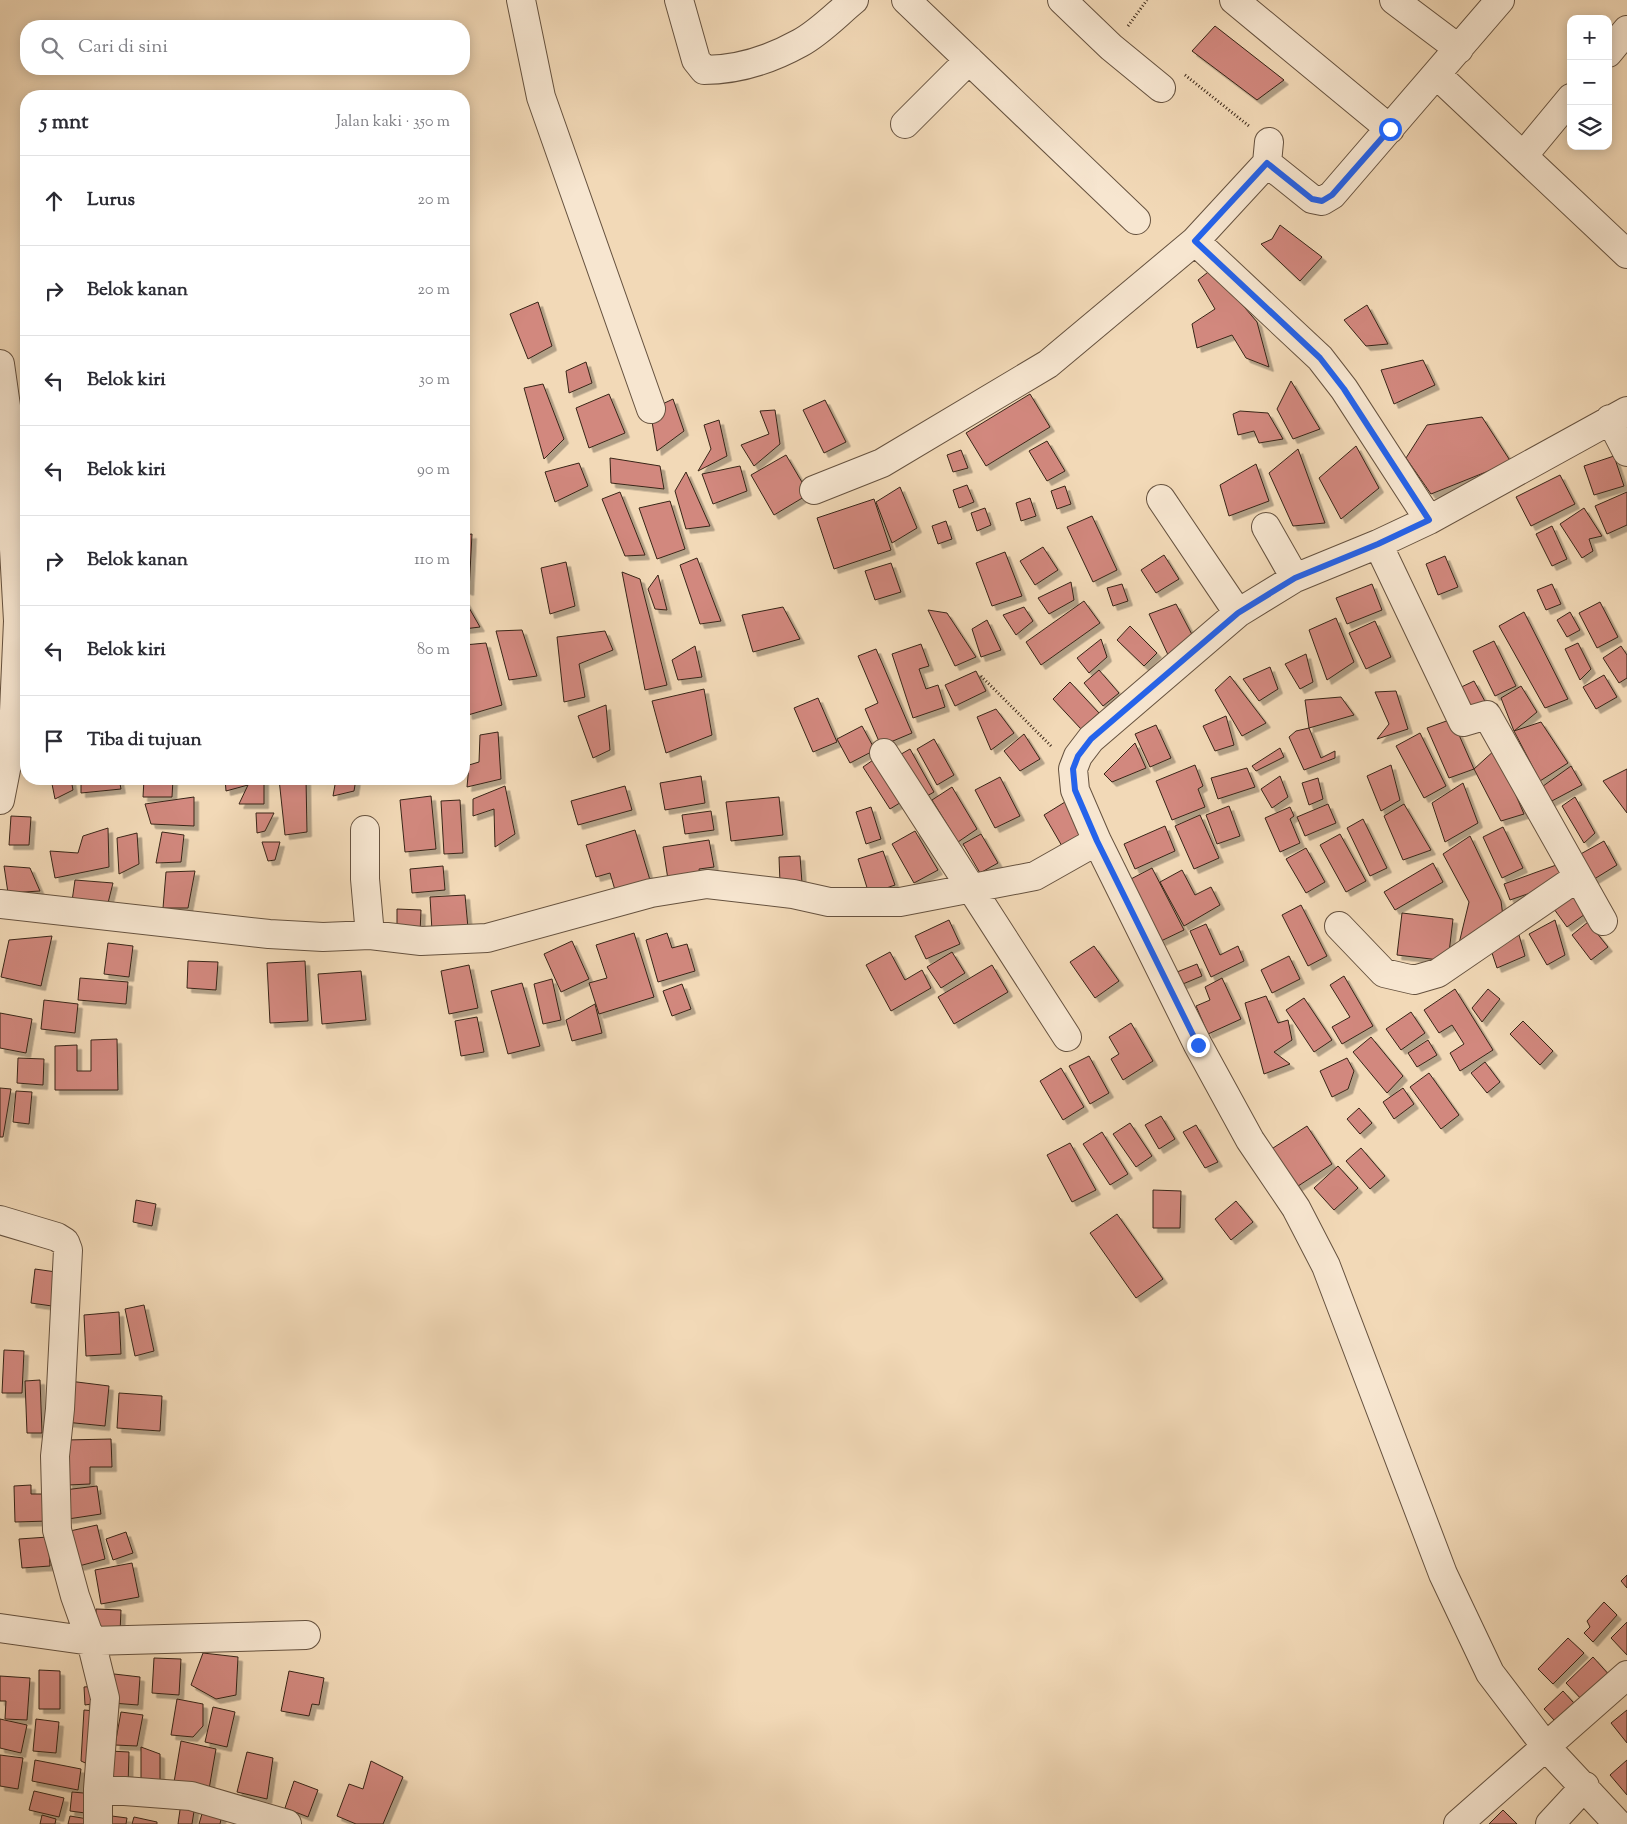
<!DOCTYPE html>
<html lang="id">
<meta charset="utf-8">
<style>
:root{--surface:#fff;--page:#f2f2f3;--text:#2b2b33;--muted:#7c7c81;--line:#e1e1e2}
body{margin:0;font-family:"Sorts Mill Goudy",serif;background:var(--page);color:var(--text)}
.controls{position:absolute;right:15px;top:15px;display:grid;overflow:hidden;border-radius:10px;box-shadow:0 2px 12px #0003}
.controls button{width:45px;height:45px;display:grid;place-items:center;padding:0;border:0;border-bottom:1px solid var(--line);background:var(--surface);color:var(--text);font:25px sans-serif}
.stop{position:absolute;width:15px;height:15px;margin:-11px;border:4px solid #2563eb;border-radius:50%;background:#fff}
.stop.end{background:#2563eb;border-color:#fff;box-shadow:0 1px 5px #0008}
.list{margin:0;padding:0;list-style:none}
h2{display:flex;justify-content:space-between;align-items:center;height:65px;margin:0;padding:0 20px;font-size:21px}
h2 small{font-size:16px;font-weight:400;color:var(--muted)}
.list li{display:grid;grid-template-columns:32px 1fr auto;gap:15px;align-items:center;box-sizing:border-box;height:90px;padding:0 20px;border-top:1px solid var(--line)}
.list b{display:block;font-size:19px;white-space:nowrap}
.list em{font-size:16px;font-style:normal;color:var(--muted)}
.icon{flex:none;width:28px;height:28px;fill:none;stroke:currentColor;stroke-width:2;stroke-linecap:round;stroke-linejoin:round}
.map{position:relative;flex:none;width:1627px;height:1824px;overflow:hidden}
.search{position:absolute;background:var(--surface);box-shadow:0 2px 12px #0003;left:20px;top:20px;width:450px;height:55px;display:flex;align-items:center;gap:12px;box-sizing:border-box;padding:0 18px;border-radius:20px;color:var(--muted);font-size:19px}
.panel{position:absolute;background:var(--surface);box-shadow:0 2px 12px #0003;left:20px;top:90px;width:450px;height:695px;border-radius:20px}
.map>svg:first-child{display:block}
.building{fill:#d2887e;stroke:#382517;filter:url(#shadow)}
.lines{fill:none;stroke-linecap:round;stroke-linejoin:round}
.minor-casing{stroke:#66523f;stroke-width:30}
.path{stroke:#382517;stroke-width:3;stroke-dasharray:1 2.5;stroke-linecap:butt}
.minor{stroke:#f7e6d0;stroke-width:28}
.route{stroke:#2563eb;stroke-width:6}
</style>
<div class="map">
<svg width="1627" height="1824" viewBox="0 0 1627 1824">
<defs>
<filter id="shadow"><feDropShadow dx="4.5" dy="4.5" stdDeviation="0" flood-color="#0004"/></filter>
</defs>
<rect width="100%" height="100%" fill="#f2d9b7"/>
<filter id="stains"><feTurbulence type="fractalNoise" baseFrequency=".004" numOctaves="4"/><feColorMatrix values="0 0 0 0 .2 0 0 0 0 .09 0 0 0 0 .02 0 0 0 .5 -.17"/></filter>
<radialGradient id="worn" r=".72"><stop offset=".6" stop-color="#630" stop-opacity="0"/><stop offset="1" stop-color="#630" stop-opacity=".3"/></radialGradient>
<path class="building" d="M1215,26L1284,80L1257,100L1192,51Z
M1280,225L1322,257L1300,281L1261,244L1272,239Z
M1212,269L1257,322L1269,367L1246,358L1232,335L1197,348L1192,324L1215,309L1198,280Z
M538,302L552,346L528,359L510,314Z
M1367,305L1388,344L1366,346L1344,320Z
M1423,360L1435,385L1394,404L1381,370Z
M586,362L592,383L569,393L566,371Z
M1291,381L1320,429L1293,439L1277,409Z
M543,384L564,439L544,459L524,388Z
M609,394L625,433L589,448L576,408Z
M1030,394L1050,427L986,466L966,433Z
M673,399L684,431L657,451L650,410Z
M825,400L846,442L824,453L803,410Z
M775,410L780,444L754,466L741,445L769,434L760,411Z
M1240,411L1268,413L1283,439L1259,443L1254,431L1238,435L1233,414Z
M1482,417L1511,462L1431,494L1406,458L1427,425Z
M719,420L727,456L698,471L711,449L704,425Z
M1047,441L1065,471L1047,481L1029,451Z
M1356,446L1379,488L1341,519L1319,478Z
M1298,449L1325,523L1293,526L1269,473Z
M961,450L968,468L953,472L947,455Z
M786,455L809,494L774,515L751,475Z
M1614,456L1624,486L1594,495L1584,466Z
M610,458L660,466L664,489L611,483Z
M579,463L588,486L555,502L545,472Z
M1256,464L1269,501L1229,516L1220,485Z
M740,466L747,491L713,504L702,474Z
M686,472L710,526L686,529L675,491Z
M1560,475L1575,504L1531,526L1516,497Z
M967,485L974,502L959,508L953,490Z
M1065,486L1071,504L1057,509L1051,491Z
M900,487L917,528L892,543L876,502Z
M620,492L645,555L625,556L602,499Z
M1627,492V525L1607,534L1595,506Z
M1030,498L1036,516L1021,521L1016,503Z
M874,499L891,550L834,569L817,518Z
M670,501L685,549L657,559L639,508Z
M985,508L991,525L977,531L971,513Z
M1584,508L1602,536L1589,539L1593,551L1582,558L1560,524Z
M1092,516L1117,570L1093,582L1067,527Z
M946,521L952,539L938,544L932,526Z
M1552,526L1567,559L1552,566L1536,534Z
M472,534L469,591L464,589V535Z
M1043,547L1058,570L1035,585L1020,561Z
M1005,552L1022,596L992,606L976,563Z
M1164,555L1179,579L1156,593L1141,570Z
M1445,556L1458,587L1438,595L1426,564Z
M697,558L721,621L700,624L680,565Z
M566,562L575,606L550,614L541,568Z
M891,563L901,592L875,600L865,571Z
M622,572L640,579L667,685L645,690Z
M658,575L667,610L655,609L648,589Z
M1071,582L1074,600L1049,614L1038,598Z
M1122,584L1128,601L1113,606L1107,588Z
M1372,584L1382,610L1347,624L1336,598Z
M1552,584L1561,604L1546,610L1537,590Z
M464,599L480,627L464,629Z
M1084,601L1100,623L1041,665L1026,642Z
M1600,602L1618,637L1597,648L1579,613Z
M1176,604L1198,646L1169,657L1149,614Z
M783,607L800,639L753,652L742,615Z
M1024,607L1033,621L1016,635L1003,615Z
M928,610L947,613L976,657L955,666Z
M1524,612L1568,699L1545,708L1499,626Z
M1570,612L1580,630L1567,637L1557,620Z
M1336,618L1354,662L1327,680L1309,630Z
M987,620L1001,650L981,657L972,629Z
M1375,621L1391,657L1366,669L1349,633Z
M1130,626L1157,653L1144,666L1117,640Z
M522,630L537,676L509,680L496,631Z
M605,631L613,650L579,664L585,697L564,702L557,637Z
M1101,639L1107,657L1089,673L1077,658Z
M1494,641L1516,686L1495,696L1473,651Z
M486,643L502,705L468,715L464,692V645Z
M1578,643L1591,669L1580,680L1565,649Z
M921,644L929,666L919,669L926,689L938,685L945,707L913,718L892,654Z
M695,646L702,677L678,680L672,660Z
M1621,646L1627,655V678L1619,683L1603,658Z
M876,649L912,733L881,746L865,709L878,703L858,656Z
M1306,654L1313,682L1300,689L1285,664Z
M1270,667L1278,689L1259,701L1243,679Z
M1099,670L1119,693L1103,706L1084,683Z
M976,671L986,691L955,706L945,685Z
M1604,675L1617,697L1596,709L1583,687Z
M1230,676L1266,723L1242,736L1215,690Z
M1474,681L1487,705L1469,715L1455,690Z
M1070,682L1099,713L1081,729L1053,699Z
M1521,686L1537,712L1514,731L1501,698Z
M704,689L712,735L666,753L652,701Z
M1396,691L1408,729L1377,739L1389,724L1375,692Z
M1341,697L1354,715L1309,728L1305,700Z
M818,698L837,742L813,752L794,708Z
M606,705L610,750L593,758L578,716Z
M996,709L1014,733L991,750L977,717Z
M1226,716L1234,745L1215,751L1203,726Z
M1452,719L1474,769L1449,778L1427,728Z
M1541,722L1568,763L1540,781L1514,731Z
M1156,725L1171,758L1150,767L1135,734Z
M862,726L875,750L850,763L837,739Z
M1309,728L1321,758L1335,751V758L1304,770L1289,737L1296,731Z
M498,732L501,779L467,787L469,765L479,762L480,735Z
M1420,733L1446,786L1424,798L1396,746Z
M1024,734L1040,759L1020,771L1004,751Z
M934,739L954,775L937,785L917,749Z
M1135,743L1146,768L1112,782L1104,774Z
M1280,748L1284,757L1256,771L1252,766Z
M910,749L934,792L920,800L896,757Z
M1496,749L1524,814L1501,821L1474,769Z
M876,758L903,801L890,809L863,767Z
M1195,765L1203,786L1198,789L1205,807L1172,820L1156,781Z
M1391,765L1400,800L1381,811L1367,776Z
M1571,766L1582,785L1548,803L1539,789Z
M1247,768L1255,787L1218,799L1211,778Z
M1627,769V813L1603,781Z
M701,776L705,803L665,810L660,783Z
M1280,776L1288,797L1272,808L1261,789Z
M1000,777L1020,816L995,828L975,790Z
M1318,778L1323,799L1309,805L1302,783Z
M51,779H71L73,790L55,799Z
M81,779H119L121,789L81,793Z
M144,779H173L172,797H143Z
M225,779H264V804H239L248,785L226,791Z
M279,779H306L307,832L285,835Z
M336,779H356L354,791L333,796Z
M1463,783L1478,823L1445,842L1432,803Z
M505,786L515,834L495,847L494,809L473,816V799Z
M625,786L632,810L578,825L571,801Z
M952,787L977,829L958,842L932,800Z
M431,796L436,849L405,852L400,800Z
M194,797V826L151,824L145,804Z
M779,797L783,835L731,841L726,802Z
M1575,797L1595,833L1584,843L1562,806Z
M460,800L463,853L444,854L441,801Z
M1065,802L1087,841L1066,853L1044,815Z
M1328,804L1336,823L1305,836L1297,817Z
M1404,804L1431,850L1403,860L1384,816Z
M1229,806L1240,836L1217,844L1206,815Z
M871,807L881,839L866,844L856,812Z
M1290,807L1294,816L1290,819L1300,843L1280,852L1265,818Z
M711,811L714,830L685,834L682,815Z
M256,813H274L265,831L257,833Z
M1200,815L1219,858L1194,869L1175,826Z
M11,816L31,817L29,845H9Z
M1363,819L1387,868L1370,876L1347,828Z
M1165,826L1175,851L1135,869L1124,844Z
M1503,827L1523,868L1502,878L1483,837Z
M108,828L109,867L55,878L50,851L78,853L83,836Z
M635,830L650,880L615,890L610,873L596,877L586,845Z
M915,831L938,870L914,883L892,844Z
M162,832L184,835L181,862L156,863Z
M137,833L139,864L119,874L117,838Z
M981,834L998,863L980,873L963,844Z
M1340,834L1366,881L1346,892L1320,845Z
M1470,836L1501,901L1504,924L1456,956L1469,902L1443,854Z
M709,840L714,867L699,869L701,881L669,886L663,847Z
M1604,841L1617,865L1591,881L1577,856Z
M262,842H280L275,860L268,861Z
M1306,848L1325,882L1306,893L1286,859Z
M883,851L895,885L869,894L858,859Z
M800,856L802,883H780L779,857Z
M1433,863L1443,882L1395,910L1384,892Z
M1559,864L1565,881L1510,900L1504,884Z
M4,866L30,868L40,891L8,893Z
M443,866L445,890L412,893L410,869Z
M1152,868L1184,930L1161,941L1129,880Z
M1182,870L1195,895L1211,887L1220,905L1184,926L1160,882Z
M195,871L188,908H163L166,872Z
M75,880L113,883L107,907L72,901Z
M1575,894L1588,912L1567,927L1554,909Z
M465,895L468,928L432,931L430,897Z
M1301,905L1327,956L1308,966L1282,915Z
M397,909L421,910L420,933L397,932Z
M1402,913L1453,919L1448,961L1397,955Z
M949,920L960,944L926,959L915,936Z
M1555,920L1565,955L1547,965L1529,934Z
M1588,922L1608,947L1591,960L1572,935Z
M1206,924L1220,955L1238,946L1244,961L1211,977L1190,931Z
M634,933L654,997L599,1014L589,983L607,978L596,945Z
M667,933L672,948L687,944L695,971L658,982L646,940Z
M1519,935L1525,956L1497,968L1491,950Z
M52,936L41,986L1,977L9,940Z
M572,941L589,979L561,992L544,954Z
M108,943L133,946L129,977L104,974Z
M1094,946L1119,981L1095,998L1070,962Z
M890,952L905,980L922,970L931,988L891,1011L866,965Z
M952,952L965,973L941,988L927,967Z
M1289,956L1300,979L1272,993L1261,970Z
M188,961L218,962L216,990L187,988Z
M305,961L308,1021L270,1023L267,963Z
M1197,964L1202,976L1178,986L1172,974Z
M469,965L478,1008L449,1014L441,971Z
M992,965L1008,992L954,1024L938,997Z
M361,971L366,1020L322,1024L318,974Z
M1344,976L1373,1026L1342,1044L1332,1027L1350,1017L1330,985Z
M80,978L128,982L126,1004L78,1000Z
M1222,978L1241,1019L1208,1034L1196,1006L1210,1000L1205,987Z
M552,979L561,1020L543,1024L534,984Z
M522,983L540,1046L508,1054L491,991Z
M682,984L691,1009L672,1016L663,991Z
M1455,989L1493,1050L1460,1071L1450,1053L1464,1044L1452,1025L1439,1033L1424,1010Z
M1488,989L1500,999L1482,1022L1472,1008Z
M1266,996L1278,1023L1288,1020L1292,1040L1274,1052L1290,1064L1264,1074L1245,1003Z
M1304,998L1332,1040L1314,1052L1286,1010Z
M44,1000L78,1004L75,1033L41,1029Z
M595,1004L602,1033L572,1041L566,1020Z
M1411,1012L1425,1033L1401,1050L1386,1029Z
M0,1013L32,1019L26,1053L0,1048Z
M477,1017L484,1052L461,1056L455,1021Z
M1523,1021L1553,1051L1540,1065L1510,1034Z
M1131,1023L1153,1061L1123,1080L1111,1059L1119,1054L1109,1037Z
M1371,1037L1403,1076L1387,1093L1353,1052Z
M117,1039L118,1090H55V1046L77,1045V1071H91V1040Z
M1428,1040L1437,1055L1417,1067L1408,1053Z
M1089,1056L1109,1093L1090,1104L1069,1066Z
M18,1058L44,1059L43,1085L17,1083Z
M1347,1058L1354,1071L1348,1089L1332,1097L1320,1071Z
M1485,1062L1500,1082L1487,1093L1471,1073Z
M1061,1068L1084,1107L1063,1120L1040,1081Z
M1429,1073L1459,1115L1441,1129L1410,1087Z
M0,1088L11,1089L3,1137H0Z
M1403,1088L1414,1104L1394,1119L1383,1102Z
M16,1091L32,1092L29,1124L13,1122Z
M1359,1108L1372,1123L1360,1134L1347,1119Z
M1161,1116L1175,1139L1159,1149L1145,1125Z
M1130,1123L1152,1156L1136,1167L1113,1134Z
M1196,1125L1218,1162L1205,1168L1183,1132Z
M1307,1126L1332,1164L1295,1188L1270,1150Z
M1102,1132L1128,1174L1110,1185L1083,1144Z
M1070,1143L1096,1190L1072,1202L1047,1155Z
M1361,1148L1385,1176L1370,1189L1346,1161Z
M1338,1166L1358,1188L1334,1210L1314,1188Z
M1153,1190L1181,1191L1180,1228H1153Z
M136,1200L156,1204L152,1226L133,1222Z
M1236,1201L1253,1222L1231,1240L1215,1219Z
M1117,1214L1163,1279L1136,1298L1090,1233Z
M35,1269L56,1272L52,1306L31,1303Z
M144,1305L154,1351L135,1356L125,1309Z
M119,1312L121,1354L86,1356L84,1315Z
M4,1350L24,1351L22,1393H2Z
M40,1380L42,1433H27L25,1381Z
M69,1381L109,1386L105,1426L65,1422Z
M119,1393L162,1396L160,1431L117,1428Z
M111,1439L112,1467H90V1484L68,1485L66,1440Z
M31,1485V1494H48L49,1521L15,1522L14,1486Z
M97,1486L101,1514L68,1519L64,1490Z
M97,1525L105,1559L79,1566L70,1531Z
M126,1532L133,1553L113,1560L106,1539Z
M48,1537L50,1566L22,1568L19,1539Z
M132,1563L139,1597L101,1604L95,1570Z
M1627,1575V1588L1621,1581Z
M1604,1602L1617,1615L1593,1642L1584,1633L1590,1627L1587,1621Z
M96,1609L121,1610L120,1632L96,1631Z
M1627,1622V1655L1611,1638Z
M1568,1638L1584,1653L1553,1684L1538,1669Z
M203,1653L238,1657L236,1695L216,1699L191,1685Z
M1593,1657L1612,1678L1585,1703L1566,1683Z
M154,1658L181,1659L179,1695L152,1693Z
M39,1670L60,1671V1709H39Z
M289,1671L324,1678L319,1705L312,1704L309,1716L281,1711Z
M114,1674L140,1677L138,1705L112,1703Z
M0,1676L30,1678L27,1720L5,1719L6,1701H0Z
M96,1686L98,1703L85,1705L84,1687Z
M1563,1691L1583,1713L1564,1731L1544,1709Z
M177,1699L203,1704V1726L193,1737L171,1735Z
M213,1707L235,1712L227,1747L205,1742Z
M84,1710L96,1711L92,1766L81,1761Z
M1627,1710V1743L1611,1723Z
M121,1712L143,1715L137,1746L115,1745Z
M0,1719L27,1725L21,1753L0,1748Z
M36,1719L59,1722L56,1753L33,1751Z
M181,1741L216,1749L208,1795L172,1794Z
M141,1747L160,1754V1787L141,1781Z
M109,1751L129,1752L128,1787L108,1786Z
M247,1752L273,1758L267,1799L237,1792Z
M0,1755L23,1758L18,1789L0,1786Z
M35,1760L81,1769L78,1790L32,1781Z
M1627,1760V1795L1610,1775Z
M371,1761L403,1777L383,1824H356L337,1816L349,1784L363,1789Z
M294,1781L318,1790L308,1817L285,1808Z
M34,1791L64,1798L59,1817L29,1810Z
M72,1792L95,1794L93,1814L70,1811Z
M181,1803L195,1805L192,1824H178Z
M204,1807L223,1810L220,1824H199Z
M1503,1810L1517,1824H1489Z
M42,1815L56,1819L55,1824H40Z
M104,1815L127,1818L126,1824H102Z
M70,1816L94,1820V1824H68Z
M134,1817L157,1822V1824H132Z"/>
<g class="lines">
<defs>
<path id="minor" d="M521,0L541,97L651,409
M679,0L696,60L704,70C737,70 771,59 800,43C819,33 837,14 854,0
M906,0L1136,220
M1062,0L1111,47L1161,88
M1234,0L1390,129
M1394,0L1459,49
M1608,53L1627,30
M1437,75L1627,254
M905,124L969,60
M1269,142L1267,163L1312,199L1322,201L1332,195L1500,0
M1523,156L1571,98
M1195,241L1320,358L1344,389L1429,520
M0,364L6,406L18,621L13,734L0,800
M1610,419L1627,452
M814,490L882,463L1048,364L1195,241L1267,163
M1161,499L1238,613
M1266,527L1295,578
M1378,544L1463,722L1487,715L1603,921
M884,753L1067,1037
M365,830V879L370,935
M0,904L269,934L323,937L370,935L421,941L487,938L651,893L707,884L793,894L829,902H900L1035,876L1097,841
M1339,926L1384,973L1414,980L1438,973L1578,877
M0,1220L57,1237L65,1242L68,1250L60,1409L55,1456L57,1530L75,1596L91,1641L105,1698L98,1789L191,1796L287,1824
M0,1628L91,1641L306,1635
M98,1824V1789
M1458,1824L1627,1675
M1550,1824L1585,1786
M1618,1824L1547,1748L1490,1673L1443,1574L1326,1266L1296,1208L1250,1140L1198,1045L1097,841L1075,790L1073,769L1078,756L1091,739L1238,613L1295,578L1378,544L1429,520L1627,411"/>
</defs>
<use href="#minor" class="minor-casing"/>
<path class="path" d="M1128,26L1147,0
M1185,75L1249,126
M981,676L1052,747"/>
<use href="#minor" class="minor"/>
</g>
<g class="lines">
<path class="route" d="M1198,1045L1097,841L1075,790L1073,769L1078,756L1091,739L1238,613L1295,578L1378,544L1429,520L1344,389L1320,358L1195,241L1267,163L1312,199L1322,201L1332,195L1390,129"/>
</g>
<rect width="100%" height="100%" filter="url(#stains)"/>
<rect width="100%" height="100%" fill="url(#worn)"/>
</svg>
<div class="controls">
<button>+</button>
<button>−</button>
<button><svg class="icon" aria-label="layers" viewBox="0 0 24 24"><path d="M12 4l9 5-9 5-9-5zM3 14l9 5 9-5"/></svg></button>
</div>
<div class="stop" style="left:1390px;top:129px"></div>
<div class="stop end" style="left:1198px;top:1045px"></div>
<div class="search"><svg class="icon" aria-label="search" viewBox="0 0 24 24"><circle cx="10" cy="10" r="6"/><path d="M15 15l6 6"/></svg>Cari di sini</div>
<section class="panel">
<h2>5 mnt<small>Jalan kaki · 350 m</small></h2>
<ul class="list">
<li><svg class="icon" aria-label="ahead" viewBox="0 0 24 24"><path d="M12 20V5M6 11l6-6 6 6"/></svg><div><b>Lurus</b></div><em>20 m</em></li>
<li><svg class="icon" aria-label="right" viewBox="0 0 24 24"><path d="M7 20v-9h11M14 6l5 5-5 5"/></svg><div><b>Belok kanan</b></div><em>20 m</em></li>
<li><svg class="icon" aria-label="left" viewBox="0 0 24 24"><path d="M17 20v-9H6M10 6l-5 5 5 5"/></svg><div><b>Belok kiri</b></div><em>30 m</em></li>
<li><svg class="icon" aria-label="left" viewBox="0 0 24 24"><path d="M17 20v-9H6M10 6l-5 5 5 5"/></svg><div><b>Belok kiri</b></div><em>90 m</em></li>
<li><svg class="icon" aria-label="right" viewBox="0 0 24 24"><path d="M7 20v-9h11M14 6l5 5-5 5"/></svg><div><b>Belok kanan</b></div><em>110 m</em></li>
<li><svg class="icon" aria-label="left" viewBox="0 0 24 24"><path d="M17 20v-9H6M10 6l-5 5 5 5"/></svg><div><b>Belok kiri</b></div><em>80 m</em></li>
<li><svg class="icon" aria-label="arrive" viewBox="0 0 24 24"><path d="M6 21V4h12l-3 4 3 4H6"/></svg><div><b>Tiba di tujuan</b></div></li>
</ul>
</section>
</div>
